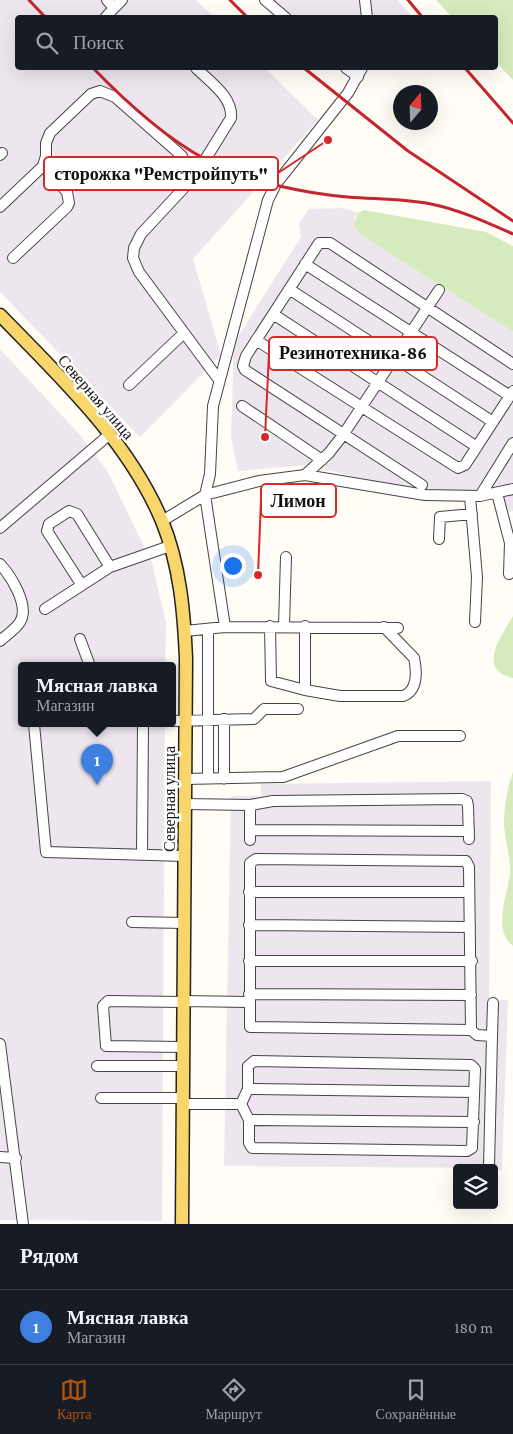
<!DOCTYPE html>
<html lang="ru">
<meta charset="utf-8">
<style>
:root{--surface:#171b24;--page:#242831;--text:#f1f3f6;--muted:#9ea1a6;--line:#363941;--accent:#b45309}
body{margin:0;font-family:"Crimson Pro",serif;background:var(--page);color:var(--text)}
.controls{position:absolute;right:15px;bottom:15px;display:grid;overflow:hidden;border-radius:5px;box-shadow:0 5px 20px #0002}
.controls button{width:45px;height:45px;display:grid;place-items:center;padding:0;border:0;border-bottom:1px solid var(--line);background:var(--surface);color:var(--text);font:25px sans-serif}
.compass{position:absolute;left:393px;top:85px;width:45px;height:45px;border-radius:50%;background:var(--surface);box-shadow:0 5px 20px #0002;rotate:19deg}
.you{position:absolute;left:232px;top:565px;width:18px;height:18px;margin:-12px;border:4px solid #fff;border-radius:50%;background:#1a73e8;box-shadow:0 0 0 8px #1a73e833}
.badge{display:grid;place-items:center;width:32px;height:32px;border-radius:50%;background:var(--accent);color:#fff;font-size:16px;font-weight:700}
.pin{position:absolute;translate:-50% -41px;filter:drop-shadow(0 1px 2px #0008)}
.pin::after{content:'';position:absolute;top:26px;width:18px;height:15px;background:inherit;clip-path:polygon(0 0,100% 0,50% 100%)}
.popup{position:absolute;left:18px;top:662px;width:158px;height:65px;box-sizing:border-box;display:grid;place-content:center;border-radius:5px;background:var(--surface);filter:drop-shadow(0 1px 4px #0005);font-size:16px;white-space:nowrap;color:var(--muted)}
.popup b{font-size:19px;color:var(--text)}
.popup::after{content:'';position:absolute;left:50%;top:100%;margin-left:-10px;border:10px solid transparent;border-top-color:var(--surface)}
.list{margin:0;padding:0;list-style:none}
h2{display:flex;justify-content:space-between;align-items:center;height:65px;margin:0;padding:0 20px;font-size:21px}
h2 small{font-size:16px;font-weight:400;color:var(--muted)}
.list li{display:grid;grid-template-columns:32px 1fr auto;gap:15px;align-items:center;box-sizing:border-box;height:75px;padding:0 20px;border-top:1px solid var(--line)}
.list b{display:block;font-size:19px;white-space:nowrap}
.list p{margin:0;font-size:16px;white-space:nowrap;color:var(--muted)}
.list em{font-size:16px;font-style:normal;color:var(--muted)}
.icon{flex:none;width:28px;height:28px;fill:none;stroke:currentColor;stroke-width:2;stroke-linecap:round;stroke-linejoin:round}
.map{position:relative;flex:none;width:513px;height:1224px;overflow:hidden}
.search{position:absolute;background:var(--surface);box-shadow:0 5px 20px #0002;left:15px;right:15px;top:15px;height:55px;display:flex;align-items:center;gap:12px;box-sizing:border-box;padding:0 18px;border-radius:5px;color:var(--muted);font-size:19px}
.sheet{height:140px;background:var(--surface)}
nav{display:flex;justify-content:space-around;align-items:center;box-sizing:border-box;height:70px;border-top:1px solid var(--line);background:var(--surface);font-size:14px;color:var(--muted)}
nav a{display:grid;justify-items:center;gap:2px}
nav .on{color:var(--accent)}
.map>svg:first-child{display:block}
.industrial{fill:#eee6ef}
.green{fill:#d5ebbd}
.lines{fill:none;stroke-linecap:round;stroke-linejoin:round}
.minor-casing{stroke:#444;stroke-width:12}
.major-casing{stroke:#222;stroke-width:15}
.minor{stroke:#fff;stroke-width:10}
.major{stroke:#f9d66b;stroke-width:12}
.rail{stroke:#c4262e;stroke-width:3}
.labels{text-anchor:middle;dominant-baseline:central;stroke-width:5;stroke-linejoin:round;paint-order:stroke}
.street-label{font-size:16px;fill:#111;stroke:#fff}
.leader{fill:none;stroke:#d62828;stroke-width:2}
.callout-dot{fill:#d62828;stroke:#fff;stroke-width:2}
.callout{fill:#fff;stroke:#d62828;stroke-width:2}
.callout-label{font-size:18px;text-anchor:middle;font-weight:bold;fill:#111}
</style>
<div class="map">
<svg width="513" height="1224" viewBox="0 0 513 1224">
<rect width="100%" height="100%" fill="#fffdf5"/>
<path class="industrial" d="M0,0H196L214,17L18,18V68H265L318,120L193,259L221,355L140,437L0,292Z
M273,0H398L412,17H294Z
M343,208L358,213L354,219L361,235L513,332V511L496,514L492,498L423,490L355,477L307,465L238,471L231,438L234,343L301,237L299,223L309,209Z
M0,349L80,435L108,472L152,563L166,623L165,666H22V724H165L162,1221L0,1220Z
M491,781L489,999L508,1000L502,1170H494V1168L224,1166L231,796H261V784Z"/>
<path class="green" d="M436,0H513V80L496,62V18L452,17Z
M364,210L486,232L513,246V332L361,235L353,226L358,213Z
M513,616V678C476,670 501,637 513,616Z
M513,772V946C491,928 509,894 510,872C511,854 503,835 504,817C505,803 508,786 513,772Z"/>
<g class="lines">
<defs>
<path id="minor" d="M265,0L286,18
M365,0L367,18
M114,8L122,0
M105,18L114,8L107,0
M196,68C210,82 233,97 231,118L195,176L141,234L134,248L133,258L139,272L219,380
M346,68L358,77
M0,155L2,153
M43,166L46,156V143L50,133L91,94L100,91L115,97L182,156
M0,207L43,166L67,192L69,203L67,207L13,258
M305,264L510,396
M289,289L493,422
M273,314L477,447
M256,340L458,468L465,465L513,391
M129,385L184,333
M242,406L322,460
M305,475L425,495L480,496L513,443
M422,485L245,370L243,366L246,356L319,243H330L513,364
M497,493L510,543L509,574
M470,496L477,577L475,622
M480,496L513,489
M162,521L205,495L210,474L213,406L268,200L276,184L348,93L362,68
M0,528L110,434
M439,539L440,517L472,514
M0,564C11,576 30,606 20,622C16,629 6,635 0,641
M81,584L47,531L49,524L69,511L77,514L110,567
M45,609L110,567L170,546
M270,626L271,681L305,690
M284,626L286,557
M305,626V690L340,696H403C418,691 417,671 414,658L384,627
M225,627L398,628
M208,629V778
M185,631L225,627L205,495L259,481L305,475L329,453L343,435L439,290
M80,639L90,666
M172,721L254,719L264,709H298
M34,724L46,852L185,856
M185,779L283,777L398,736H460
M224,779V719
M185,804L250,805L273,801L462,799L467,801L468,806L469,839
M250,830L469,831
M250,840V805
M142,854L143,724
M249,892H469
M132,922L184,923
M249,925L470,927
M249,961H472
M249,994L471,995
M182,1001L249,1002
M471,1030L469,867L466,861L256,859L250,863V1027L471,1030L477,1035L492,1036L493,1003
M0,1044L23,1224
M182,1047L106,1046L103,1006L108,1001L182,1002
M254,1061L471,1065L475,1069L472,1148L467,1151L252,1148L249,1143V1120L241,1104L248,1089V1066Z
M97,1066H182
M248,1089L474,1092
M101,1098H182
M182,1104H241
M249,1120L474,1122
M0,1157L16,1158
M489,1167L492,1036"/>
<path id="major" d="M0,315C60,377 128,440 162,521C180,565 184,612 186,659L182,1224"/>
</defs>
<use href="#minor" class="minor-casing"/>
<use href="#major" class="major-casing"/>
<use href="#minor" class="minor"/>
<use href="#major" class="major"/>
<path class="rail" d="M29,0L46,18
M230,0L248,18
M408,0L423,18
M93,68C125,101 164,137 205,159C238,178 290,190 329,195C362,200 397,197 431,204C460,210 486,222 513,234
M304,68L408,151L513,221
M465,68L513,123"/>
</g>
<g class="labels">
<g class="street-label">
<text transform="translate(96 397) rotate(49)">Северная улица</text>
<text transform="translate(169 799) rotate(-90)">Северная улица</text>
</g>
</g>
<path class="leader" d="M328 140L278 173M265 437L269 353M258 575L261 500"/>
<g class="callout-dot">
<circle cx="328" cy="140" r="5"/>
<circle cx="265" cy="437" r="5"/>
<circle cx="258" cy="575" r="5"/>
</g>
<g class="callout">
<rect x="44" y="157" width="234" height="33" rx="5"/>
<rect x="269" y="337" width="168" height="33" rx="5"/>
<rect x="261" y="484" width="75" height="33" rx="5"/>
</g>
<g class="callout-label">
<text x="161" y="180">сторожка "Ремстройпуть"</text>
<text x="353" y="359">Резинотехника-86</text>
<text x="298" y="507">Лимон</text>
</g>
</svg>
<div class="controls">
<button><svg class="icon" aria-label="layers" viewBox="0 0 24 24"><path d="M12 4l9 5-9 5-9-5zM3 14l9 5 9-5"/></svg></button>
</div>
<svg class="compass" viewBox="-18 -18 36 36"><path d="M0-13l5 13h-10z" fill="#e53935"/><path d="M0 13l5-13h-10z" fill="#9ea1a6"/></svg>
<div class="you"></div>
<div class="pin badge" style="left:97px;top:785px;background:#3f7fe0">1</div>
<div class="popup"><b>Мясная лавка</b>Магазин</div>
<div class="search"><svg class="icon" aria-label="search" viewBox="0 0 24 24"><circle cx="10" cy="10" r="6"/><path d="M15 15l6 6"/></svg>Поиск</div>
</div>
<section class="sheet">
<h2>Рядом<small></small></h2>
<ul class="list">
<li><span class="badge" style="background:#3f7fe0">1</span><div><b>Мясная лавка</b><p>Магазин</p></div><em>180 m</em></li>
</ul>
</section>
<nav>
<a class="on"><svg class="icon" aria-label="map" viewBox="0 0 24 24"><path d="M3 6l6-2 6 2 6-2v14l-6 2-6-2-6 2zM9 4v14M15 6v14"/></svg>Карта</a>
<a><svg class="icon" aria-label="directions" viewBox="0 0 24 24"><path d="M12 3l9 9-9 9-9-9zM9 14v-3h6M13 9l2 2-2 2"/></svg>Маршрут</a>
<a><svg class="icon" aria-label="saved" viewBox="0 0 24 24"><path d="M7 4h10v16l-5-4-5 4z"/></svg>Сохранённые</a>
</nav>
